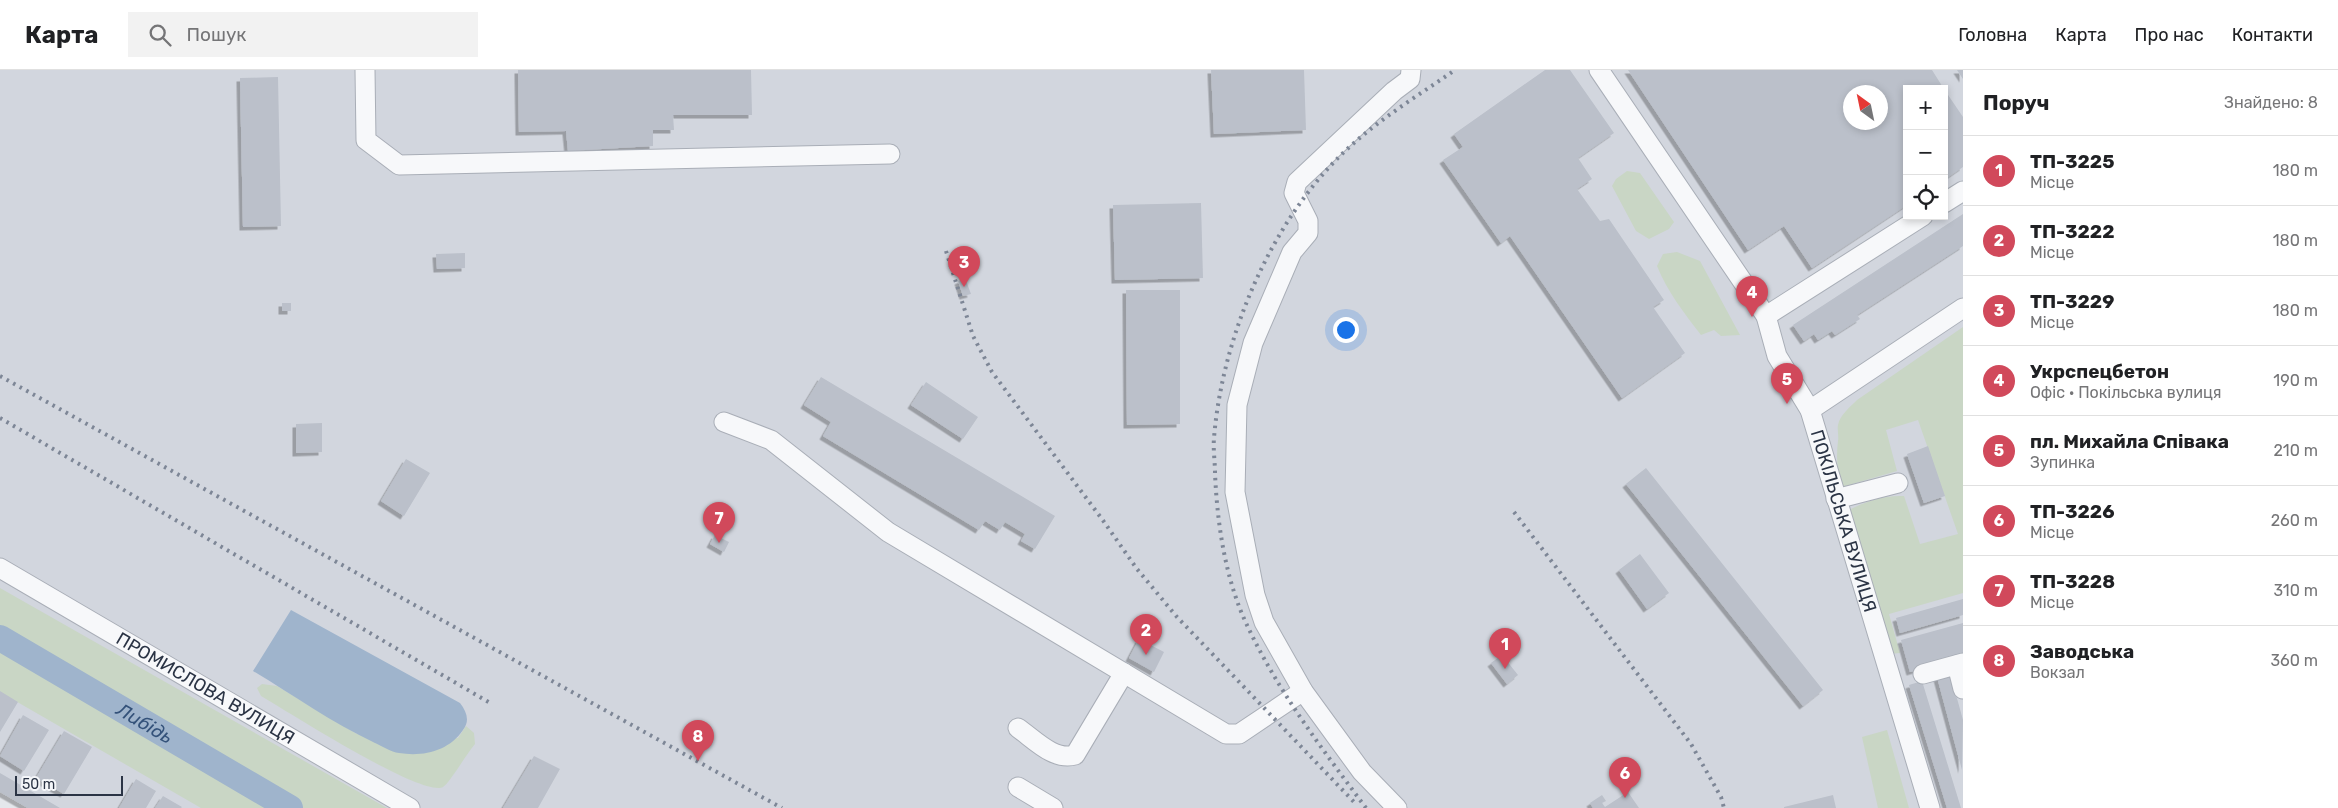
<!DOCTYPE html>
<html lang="uk">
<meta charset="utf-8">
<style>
:root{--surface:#fff;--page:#f2f2f2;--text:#202124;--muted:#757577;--line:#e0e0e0;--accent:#d1495b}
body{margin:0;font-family:Rubik,sans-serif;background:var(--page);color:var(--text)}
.controls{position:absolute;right:15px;top:15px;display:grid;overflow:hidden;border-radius:0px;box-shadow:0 2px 8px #0003}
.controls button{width:45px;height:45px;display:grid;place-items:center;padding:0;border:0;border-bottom:1px solid var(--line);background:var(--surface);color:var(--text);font:25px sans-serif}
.compass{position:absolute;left:1843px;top:15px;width:45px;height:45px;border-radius:50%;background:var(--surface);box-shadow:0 2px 8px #0003;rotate:327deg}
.scale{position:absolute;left:15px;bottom:12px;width:108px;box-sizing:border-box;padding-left:5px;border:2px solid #2b3445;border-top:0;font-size:14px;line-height:18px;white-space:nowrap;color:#2b3445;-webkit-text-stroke:4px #f4f6f9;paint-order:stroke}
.you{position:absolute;left:1345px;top:259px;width:18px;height:18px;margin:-12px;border:4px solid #fff;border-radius:50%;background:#1a73e8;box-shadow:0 0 0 8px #1a73e833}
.badge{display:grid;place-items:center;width:32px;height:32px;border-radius:50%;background:var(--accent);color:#fff;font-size:16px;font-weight:700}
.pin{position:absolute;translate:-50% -41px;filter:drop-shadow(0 1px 2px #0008)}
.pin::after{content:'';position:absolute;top:26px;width:18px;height:15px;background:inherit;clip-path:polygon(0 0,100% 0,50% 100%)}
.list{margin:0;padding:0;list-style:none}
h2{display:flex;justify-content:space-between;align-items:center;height:65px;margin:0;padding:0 20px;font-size:21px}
h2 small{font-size:16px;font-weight:400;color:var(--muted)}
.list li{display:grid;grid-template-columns:32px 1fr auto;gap:15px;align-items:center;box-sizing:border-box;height:70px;padding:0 20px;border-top:1px solid var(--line)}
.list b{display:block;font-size:19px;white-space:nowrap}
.list p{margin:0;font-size:16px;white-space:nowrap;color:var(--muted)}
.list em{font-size:16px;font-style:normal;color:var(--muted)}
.icon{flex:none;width:28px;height:28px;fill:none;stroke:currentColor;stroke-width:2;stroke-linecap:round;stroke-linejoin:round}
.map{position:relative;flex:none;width:1963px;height:738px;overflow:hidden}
header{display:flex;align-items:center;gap:30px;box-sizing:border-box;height:70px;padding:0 25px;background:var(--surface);border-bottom:1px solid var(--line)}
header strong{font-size:24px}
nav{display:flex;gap:28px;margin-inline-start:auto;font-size:18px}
.search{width:350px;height:45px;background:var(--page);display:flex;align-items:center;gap:12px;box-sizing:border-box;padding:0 18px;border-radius:0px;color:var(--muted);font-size:19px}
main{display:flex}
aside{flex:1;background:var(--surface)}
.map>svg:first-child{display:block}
.built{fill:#d2d6de;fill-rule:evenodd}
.green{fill:#c9d6c5}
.water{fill:#9fb4cc}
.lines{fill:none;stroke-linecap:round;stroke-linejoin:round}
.river{stroke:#9fb4cc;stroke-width:26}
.building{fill:#bbc0ca;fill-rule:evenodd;filter:url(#shadow)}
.minor-casing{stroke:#a9aeb7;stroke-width:21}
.minor{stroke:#f7f8fa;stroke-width:19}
.rail{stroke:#7d8696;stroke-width:4;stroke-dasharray:2.5 5;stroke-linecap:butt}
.labels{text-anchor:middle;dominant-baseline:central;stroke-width:5;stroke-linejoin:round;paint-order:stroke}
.street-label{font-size:18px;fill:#2b3445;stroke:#f4f6f9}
.water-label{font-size:19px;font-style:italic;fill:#34527a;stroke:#f4f6f9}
</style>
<header>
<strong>Карта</strong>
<div class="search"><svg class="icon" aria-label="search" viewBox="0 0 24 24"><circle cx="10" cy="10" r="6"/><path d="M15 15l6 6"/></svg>Пошук</div>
<nav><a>Головна</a><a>Карта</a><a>Про нас</a><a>Контакти</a></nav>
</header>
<main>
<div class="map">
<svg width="1963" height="738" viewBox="0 0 1963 738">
<defs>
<filter id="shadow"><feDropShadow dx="-3.5" dy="3.5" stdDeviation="0" flood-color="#0004"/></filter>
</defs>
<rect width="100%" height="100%" fill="#e4e7ec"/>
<path class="built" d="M0,0H1963V738H28L0,722ZM1907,19H1944V146H1907ZM1850,22H1880V52H1850Z"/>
<path class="green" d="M1627,101L1640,103L1674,152L1669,159L1649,169L1636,161L1612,116L1616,109Z
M1677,182L1700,191L1740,265L1721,266L1714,260L1701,265C1684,243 1667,221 1657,196L1663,184Z
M1963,257V523L1889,544L1900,583L1890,584L1847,441C1863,432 1885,425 1904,426L1920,474L1958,464L1918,350L1886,360L1897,401L1842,417C1837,402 1836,387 1838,371C1839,366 1837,360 1838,355C1840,345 1850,337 1857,330Z
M0,518L387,738H201L0,622Z
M262,614L277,616L357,664L458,668L466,656L474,663L475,674C467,683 449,714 443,717C422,728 287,641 261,626L257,618Z
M1887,660L1909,738H1878L1862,667Z"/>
<path class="water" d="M291,540L460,633C467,642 470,651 463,660C449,681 423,687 399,683C391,682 382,676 375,673C332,653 293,625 253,601Z"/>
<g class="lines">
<path class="river" id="s1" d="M0,568L290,738"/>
</g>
<path class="building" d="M518,0H751L752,45H673L674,60H653V76L568,81L566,61L519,62Z
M1211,0H1304L1306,60L1214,64Z
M1545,0H1570L1614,63L1578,88L1592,109L1577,119L1600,151L1609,149L1664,230L1653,237L1685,283L1622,328L1510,166L1501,173L1443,90L1463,77L1454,64Z
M1628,0H1932L1944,19H1907V135L1812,198L1784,156L1748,180ZM1850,22H1880V52H1850Z
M1957,0H1963V9Z
M278,7L281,156L243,157L240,8Z
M1944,19L1963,47V97L1944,110Z
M1201,133L1203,208L1115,210L1113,135Z
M1963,144V176L1857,245L1860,249L1835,265L1832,261L1818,270L1814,264L1804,271L1793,255Z
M465,183V198L437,199L436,184Z
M965,208L971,224L963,226L958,211Z
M1126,220H1180V354L1127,355Z
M282,233H291V241H282Z
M821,307L1055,446L1035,479L1021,471L1025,464L1005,452L1000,460L985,451L979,460L823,366L831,352L804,335Z
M926,312L978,347L963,369L911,335Z
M322,353V382L296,383V354Z
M1928,376L1945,426L1924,433L1907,384Z
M406,389L430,403L404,446L381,431Z
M1646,398L1823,620L1803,636L1626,414Z
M715,465L729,472L724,482L710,474Z
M1640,484L1669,523L1647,539L1619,500Z
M1963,529V545L1900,563L1896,548Z
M1963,553V587L1910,602L1901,570Z
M1139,569L1164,582L1154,602L1129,588Z
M1502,585L1518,605L1507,614L1491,593Z
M1950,603L1963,650L1962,700L1937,607Z
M1922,611L1961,738H1947L1909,615Z
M0,621L18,632L0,662Z
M23,645L49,660L24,701L0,686Z
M64,661L92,677L64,724L36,708Z
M534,686L560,699L538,738H503Z
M0,703L60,738H28L0,722Z
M136,709L156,721L146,738H119Z
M1628,722L1639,738H1593L1590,733L1602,725L1606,731L1602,733L1605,737Z
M1833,725L1836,738H1784V737Z
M163,726L182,737L181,738H155Z"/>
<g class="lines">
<defs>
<g id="minor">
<path d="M365,0L366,70L399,95L890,84"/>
<path id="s2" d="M1599,0L1766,246L1777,286L1810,340L1930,738"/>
<path d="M1944,133L1963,121"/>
<path d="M1766,246L1923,146"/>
<path d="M1810,340L1963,238"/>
<path d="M724,352L771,370L888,462L1226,664H1239L1303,621"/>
<path d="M1836,429L1898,413"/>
<path id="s3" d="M0,498L410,738"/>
<path d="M1957,595L1963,619"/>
<path d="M1923,604L1963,593"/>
<path d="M1018,658C1035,670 1054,691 1075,685L1124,603"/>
<path d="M1018,717L1053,738"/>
<path d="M1397,738L1362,702L1303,621L1264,552L1255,525L1235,422L1237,335L1253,273L1292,182L1308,163V151L1294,123L1297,112L1394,21L1410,9L1411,0"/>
</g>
</defs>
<use href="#minor" class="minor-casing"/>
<use href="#minor" class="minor"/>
<path class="rail" d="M946,181L973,266L992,302L1102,449L1137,499L1177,547L1355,733
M0,306L782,738
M0,348L492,634
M1514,442L1691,674L1721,727L1724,738
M1366,738C1320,676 1273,615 1242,544C1224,500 1217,450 1215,403C1215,392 1213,379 1214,368C1222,269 1269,156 1340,86C1373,53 1416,27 1455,0"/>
</g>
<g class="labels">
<g class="street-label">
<text stroke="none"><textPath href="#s2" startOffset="518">ПОКІЛЬСЬКА ВУЛИЦЯ</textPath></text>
<text stroke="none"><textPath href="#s3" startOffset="238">ПРОМИСЛОВА ВУЛИЦЯ</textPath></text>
</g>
<g class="water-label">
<text stroke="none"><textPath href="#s1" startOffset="168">Либідь</textPath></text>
</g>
</g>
</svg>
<div class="controls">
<button>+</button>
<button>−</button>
<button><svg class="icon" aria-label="locate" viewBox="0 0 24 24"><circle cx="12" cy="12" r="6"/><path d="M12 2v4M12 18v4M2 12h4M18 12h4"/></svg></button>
</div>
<svg class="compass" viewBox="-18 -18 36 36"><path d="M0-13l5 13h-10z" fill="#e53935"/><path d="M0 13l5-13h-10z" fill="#757577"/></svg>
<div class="scale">50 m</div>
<div class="you"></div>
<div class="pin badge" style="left:1505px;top:599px">1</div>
<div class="pin badge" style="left:1146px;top:585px">2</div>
<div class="pin badge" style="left:964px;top:217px">3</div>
<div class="pin badge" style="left:1752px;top:247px">4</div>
<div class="pin badge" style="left:1787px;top:334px">5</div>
<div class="pin badge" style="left:1625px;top:728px">6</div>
<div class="pin badge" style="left:719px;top:473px">7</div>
<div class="pin badge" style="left:698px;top:691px">8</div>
</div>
<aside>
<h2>Поруч<small>Знайдено: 8</small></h2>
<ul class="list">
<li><span class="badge">1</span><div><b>ТП-3225</b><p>Місце</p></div><em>180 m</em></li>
<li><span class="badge">2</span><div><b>ТП-3222</b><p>Місце</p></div><em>180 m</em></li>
<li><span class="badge">3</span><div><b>ТП-3229</b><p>Місце</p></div><em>180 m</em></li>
<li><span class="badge">4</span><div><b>Укрспецбетон</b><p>Офіс · Покільська вулиця</p></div><em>190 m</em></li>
<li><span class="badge">5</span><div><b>пл. Михайла Співака</b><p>Зупинка</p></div><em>210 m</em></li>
<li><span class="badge">6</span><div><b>ТП-3226</b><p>Місце</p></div><em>260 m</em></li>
<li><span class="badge">7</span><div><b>ТП-3228</b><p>Місце</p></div><em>310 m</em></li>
<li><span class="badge">8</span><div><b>Заводська</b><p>Вокзал</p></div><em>360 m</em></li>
</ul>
</aside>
</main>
